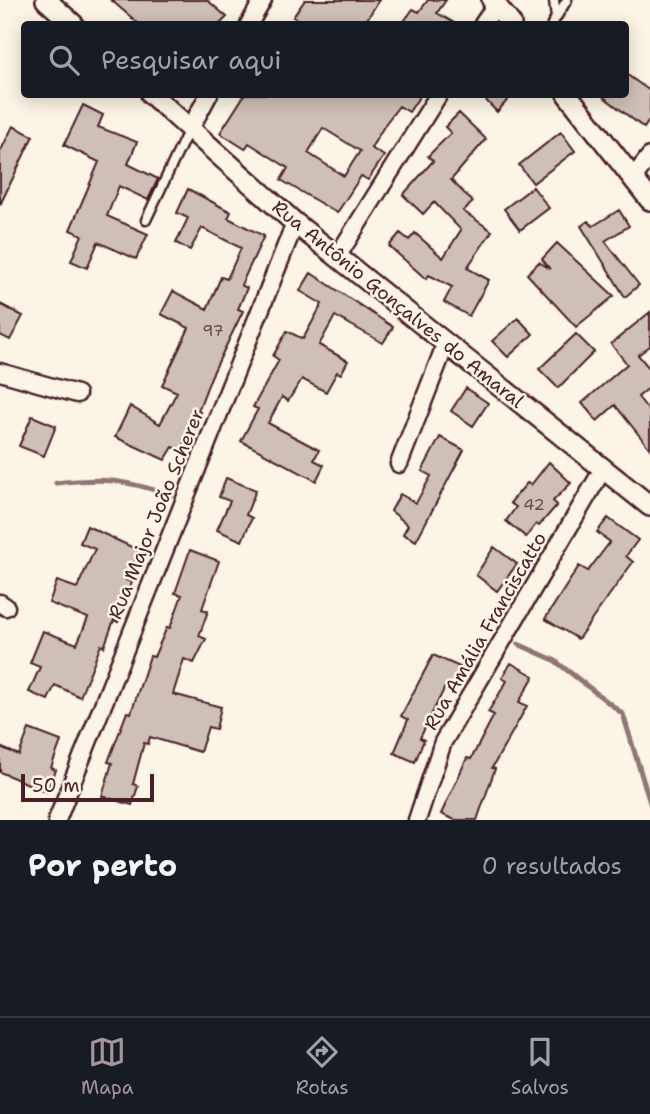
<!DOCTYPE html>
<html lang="pt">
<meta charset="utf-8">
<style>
:root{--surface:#171b24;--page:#242831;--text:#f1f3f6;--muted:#9ea1a6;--line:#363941;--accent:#a6949b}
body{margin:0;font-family:"Shantell Sans",sans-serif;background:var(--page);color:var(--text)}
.scale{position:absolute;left:21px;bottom:18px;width:133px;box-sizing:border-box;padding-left:7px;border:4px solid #4a1f2b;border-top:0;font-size:19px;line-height:24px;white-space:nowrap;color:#4a1f2b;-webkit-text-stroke:5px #fcf5e5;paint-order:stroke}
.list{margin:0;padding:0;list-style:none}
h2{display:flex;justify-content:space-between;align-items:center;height:91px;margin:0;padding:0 28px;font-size:30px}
h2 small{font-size:23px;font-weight:400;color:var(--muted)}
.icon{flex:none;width:38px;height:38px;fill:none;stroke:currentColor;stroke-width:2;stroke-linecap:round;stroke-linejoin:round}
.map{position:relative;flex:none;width:650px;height:820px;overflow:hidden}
.search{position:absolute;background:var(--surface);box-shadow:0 4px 18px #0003;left:21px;right:21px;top:21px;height:77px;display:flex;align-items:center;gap:18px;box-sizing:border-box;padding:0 24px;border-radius:7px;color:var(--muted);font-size:26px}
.sheet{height:196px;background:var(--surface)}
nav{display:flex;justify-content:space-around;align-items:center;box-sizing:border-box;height:98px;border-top:2px solid var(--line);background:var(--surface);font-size:19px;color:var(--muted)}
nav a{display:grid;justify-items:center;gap:4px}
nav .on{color:var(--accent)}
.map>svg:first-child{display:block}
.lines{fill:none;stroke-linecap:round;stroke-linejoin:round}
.stream{stroke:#917474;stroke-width:5}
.building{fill:#cfc0b7;stroke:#4a1f2b;stroke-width:2;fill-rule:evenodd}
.service-casing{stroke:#4a1f2b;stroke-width:13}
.minor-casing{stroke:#4a1f2b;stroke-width:21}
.tertiary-casing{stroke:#4a1f2b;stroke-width:24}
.service{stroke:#fcf5e5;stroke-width:8}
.minor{stroke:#fcf5e5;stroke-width:16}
.tertiary{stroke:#fcf5e5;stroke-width:19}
.labels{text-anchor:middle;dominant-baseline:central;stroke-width:5;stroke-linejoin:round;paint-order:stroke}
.number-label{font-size:16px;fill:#6b474e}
.street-label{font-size:19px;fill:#4a1f2b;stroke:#fcf5e5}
</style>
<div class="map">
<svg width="650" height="820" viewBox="0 0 650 820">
<rect width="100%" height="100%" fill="#fcf5e5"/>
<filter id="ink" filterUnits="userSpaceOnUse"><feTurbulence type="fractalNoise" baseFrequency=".0143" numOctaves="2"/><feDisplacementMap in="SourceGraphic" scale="14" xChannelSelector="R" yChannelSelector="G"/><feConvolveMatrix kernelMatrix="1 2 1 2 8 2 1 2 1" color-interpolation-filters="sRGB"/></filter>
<g filter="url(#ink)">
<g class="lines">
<path class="stream" d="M56,483C104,477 124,480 171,495
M518,644L554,660L623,714L650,803"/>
</g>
<path class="building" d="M111,0H207L227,17L220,24H139Z
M305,0H379L364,24H305L293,17Z
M428,0H446L437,13L456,24H402L413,9L419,12Z
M626,74L650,91V119L644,128L600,94H626Z
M245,94H421L409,112L399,106L386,123L371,148L384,156L368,180L361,176L337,213L281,180L288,168L249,143L245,149L220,133ZM323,128L360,151L344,176L308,153Z
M480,94H513L497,112Z
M83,105L103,115L98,127L137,142L128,164L158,179L148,200L119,186L107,216L148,234L136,259L98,242L87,268L71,261L82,235L70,230L99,162L64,145Z
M459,113L486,139L451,180L473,202L463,211L492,231L467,268L489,280L469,316L444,302L452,287L429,275L426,279L389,246L400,233L409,240L415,233L443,258L461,230L434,202L423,214L403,195L433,161L428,156L451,133L445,127Z
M13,126L33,136L0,205V152Z
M561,132L575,151L533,183L519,165Z
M533,187L549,208L520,230L504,209Z
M188,189L231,212L228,218L264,236L241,285L247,288L238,309L243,311L211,377L198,411L200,412L181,451L173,447L165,460L115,437L130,406L160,424L177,392L162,385L189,328L161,314L173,291L207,309L221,277L227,279L241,248L202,228L190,250L176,243L188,218L177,213Z
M619,210L629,226L605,241L639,285L625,297L581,226L588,221L593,226Z
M557,243L614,296L576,327L527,274L539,262L550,269L542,259Z
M311,273L393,327L383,343L335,316L319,345L348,361L341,374L337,372L326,392L302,379L288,401L282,397L268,423L319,450L314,460L324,465L316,481L241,441L258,409L253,407L279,360L273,356L287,331L303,339L322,304L300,291Z
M0,304L23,316L10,340L0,335Z
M650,312V346L638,355L650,369V387L638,397L650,412V449L615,405L597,421L582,403L627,364L611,344Z
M518,318L533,334L508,357L492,341Z
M576,334L594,352L558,388L539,369Z
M466,388L488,403L473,426L451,411Z
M32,416L56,426L44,456L19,446Z
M440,437L464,450L416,541L403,534L408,525L391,511L400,494L416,503L431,476L422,471Z
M549,462L571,483L553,501L557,505L539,526L536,524L526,537L506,521L516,507L510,503L527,483L531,485Z
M226,478L256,490L246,515L252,518L242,541L217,530L230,501L219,497Z
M608,518L638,540L626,556L633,562L578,639L545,619L579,566L588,571L610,542L597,532Z
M87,526L140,551L126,580L132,582L118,622L114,620L104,647L101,645L80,697L55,685L48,700L29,692L40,667L30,663L43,631L77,644L88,618L49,603L57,581L77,588L95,549L80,543Z
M494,547L517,564L497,591L476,575Z
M190,550L219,561L202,609L208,611L199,636L206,639L194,663L184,659L173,694L221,707L216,729L208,727L200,752L150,737L148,744L144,743L133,784L138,786L132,805L102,796L112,763L108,762L127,712L131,713L150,656L154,657L167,627L170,628L182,595L175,593Z
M433,655L462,668L451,690L445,687L420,738L424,740L415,762L394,753L408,720L401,716Z
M511,663L534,676L519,702L527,706L492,768L495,769L477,820H455L441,814L467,758L471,759L494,715L488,712L507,681L502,678Z
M29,729L61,741L51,768L56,770L47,792L0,772V747L19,755Z"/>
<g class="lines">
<defs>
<path id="service" d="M554,0L556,18
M552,24L567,0
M146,220L188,131"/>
<path id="minor" d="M249,24L263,0
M483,24L496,5
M190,129L209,94
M633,178L650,156
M337,257L439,94
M0,372L77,394
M399,464L446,343
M0,603L6,607
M57,820L295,223
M417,820L443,742L603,469"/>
<path id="tertiary" d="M46,0L73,24
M492,0L511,24
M151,94L295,223L650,506
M567,94L650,200"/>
</defs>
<use href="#service" class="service-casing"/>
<use href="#minor" class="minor-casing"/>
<use href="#tertiary" class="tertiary-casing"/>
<use href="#service" class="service"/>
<use href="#minor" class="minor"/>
<use href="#tertiary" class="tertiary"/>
</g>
</g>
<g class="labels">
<g class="number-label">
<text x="213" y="330">97</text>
<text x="534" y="504">42</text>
</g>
<g class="street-label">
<text transform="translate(398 304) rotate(39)">Rua Antônio Gonçalves do Amaral</text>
<text transform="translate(156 514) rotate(-68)">Rua Major João Scherer</text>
<text transform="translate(485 631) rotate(-60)">Rua Amália Franciscatto</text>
</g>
</g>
</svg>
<div class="scale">50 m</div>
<div class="search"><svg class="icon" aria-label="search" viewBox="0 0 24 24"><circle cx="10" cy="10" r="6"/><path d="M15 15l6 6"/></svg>Pesquisar aqui</div>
</div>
<section class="sheet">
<h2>Por perto<small>0 resultados</small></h2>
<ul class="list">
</ul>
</section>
<nav>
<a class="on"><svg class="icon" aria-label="map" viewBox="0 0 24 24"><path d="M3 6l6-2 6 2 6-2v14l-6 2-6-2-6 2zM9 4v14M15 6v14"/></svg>Mapa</a>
<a><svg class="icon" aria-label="directions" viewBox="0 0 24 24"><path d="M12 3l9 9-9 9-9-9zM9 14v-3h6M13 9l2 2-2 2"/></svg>Rotas</a>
<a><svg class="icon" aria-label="saved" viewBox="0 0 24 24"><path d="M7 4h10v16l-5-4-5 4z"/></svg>Salvos</a>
</nav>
